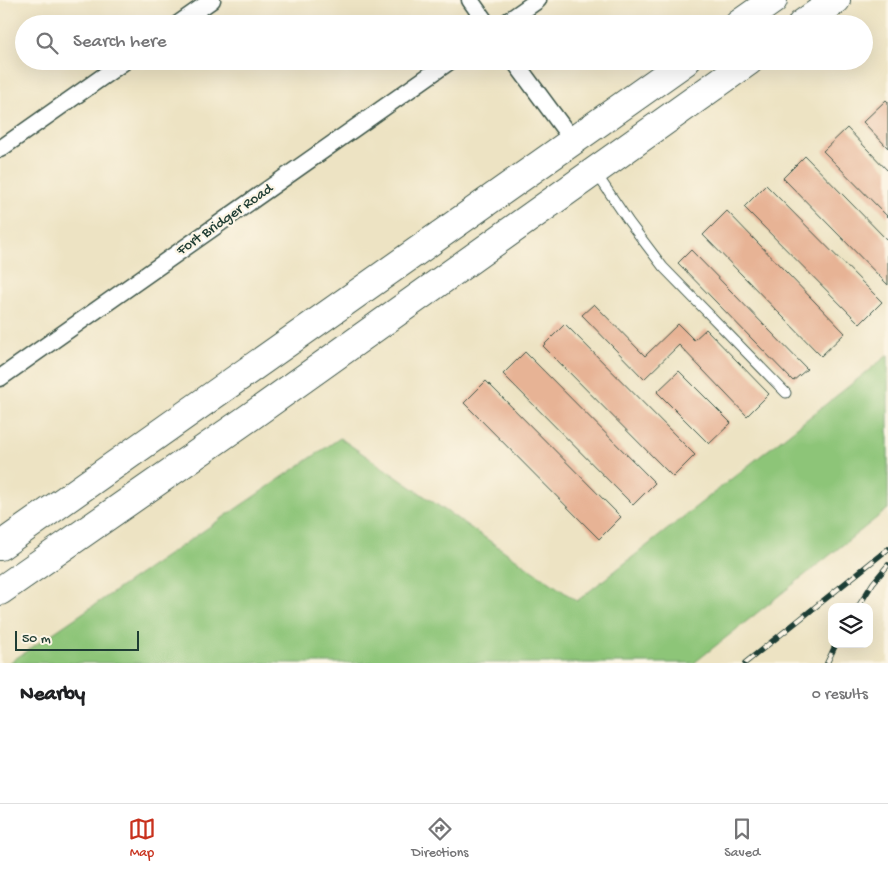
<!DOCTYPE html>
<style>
:root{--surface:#fff;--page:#f6f6f6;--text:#202124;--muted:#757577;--line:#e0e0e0;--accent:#c8321e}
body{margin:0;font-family:"Gochi Hand",sans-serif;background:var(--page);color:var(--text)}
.controls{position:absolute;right:15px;bottom:15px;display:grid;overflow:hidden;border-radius:10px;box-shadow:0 5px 20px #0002}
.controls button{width:45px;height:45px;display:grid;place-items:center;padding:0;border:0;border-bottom:1px solid var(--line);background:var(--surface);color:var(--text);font:25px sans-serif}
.scale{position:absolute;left:15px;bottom:12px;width:124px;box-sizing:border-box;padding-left:5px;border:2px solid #1f3d34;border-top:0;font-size:14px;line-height:18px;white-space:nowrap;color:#1f3d34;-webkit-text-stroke:4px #fcf5e5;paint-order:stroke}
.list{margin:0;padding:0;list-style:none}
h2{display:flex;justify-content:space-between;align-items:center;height:65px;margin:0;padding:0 20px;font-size:21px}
h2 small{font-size:16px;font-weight:400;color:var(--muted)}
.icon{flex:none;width:28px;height:28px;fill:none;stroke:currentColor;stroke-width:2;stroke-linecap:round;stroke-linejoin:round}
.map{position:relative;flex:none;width:888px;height:663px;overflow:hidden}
.search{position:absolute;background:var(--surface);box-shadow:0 5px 20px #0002;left:15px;right:15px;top:15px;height:55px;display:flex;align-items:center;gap:12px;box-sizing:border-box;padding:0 18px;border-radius:28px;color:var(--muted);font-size:19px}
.sheet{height:140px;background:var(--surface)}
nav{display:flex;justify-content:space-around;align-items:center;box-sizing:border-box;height:70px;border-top:1px solid var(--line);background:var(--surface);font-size:14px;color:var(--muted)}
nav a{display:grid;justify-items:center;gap:2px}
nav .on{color:var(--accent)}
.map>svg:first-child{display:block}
.green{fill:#8dc578;stroke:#568156}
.building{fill:#e7b395}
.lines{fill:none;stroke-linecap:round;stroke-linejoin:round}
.service-casing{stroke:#3e5649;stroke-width:11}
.minor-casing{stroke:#3e5649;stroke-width:19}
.trunk-casing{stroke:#3e5649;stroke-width:30}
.service{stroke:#fff;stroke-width:9}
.minor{stroke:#fff;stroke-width:16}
.trunk{stroke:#fff;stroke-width:28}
.rail-casing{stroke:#1f3d34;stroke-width:5.5}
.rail{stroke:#fcf5e5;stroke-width:4;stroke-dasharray:11;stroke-linecap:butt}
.labels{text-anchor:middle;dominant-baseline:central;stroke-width:4.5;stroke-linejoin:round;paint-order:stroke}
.street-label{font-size:15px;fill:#1f3d34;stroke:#fcf5e5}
</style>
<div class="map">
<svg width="888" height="663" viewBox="0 0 888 663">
<rect width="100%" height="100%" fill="#fcf5e5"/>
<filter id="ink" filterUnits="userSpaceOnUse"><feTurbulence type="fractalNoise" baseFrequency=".02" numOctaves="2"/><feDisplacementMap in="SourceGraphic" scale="10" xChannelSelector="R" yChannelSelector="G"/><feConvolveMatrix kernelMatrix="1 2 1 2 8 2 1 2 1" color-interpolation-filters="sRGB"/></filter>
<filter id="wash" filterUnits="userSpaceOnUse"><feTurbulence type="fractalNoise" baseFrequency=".0096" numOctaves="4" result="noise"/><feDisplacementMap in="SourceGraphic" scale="20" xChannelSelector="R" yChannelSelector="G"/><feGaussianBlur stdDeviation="1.12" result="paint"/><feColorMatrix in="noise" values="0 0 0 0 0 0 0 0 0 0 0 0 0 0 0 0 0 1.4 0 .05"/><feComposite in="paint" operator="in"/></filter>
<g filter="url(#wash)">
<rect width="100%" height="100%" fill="#ede3c3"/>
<path class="green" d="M888,355V509L694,663H9L340,438L577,601Z"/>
<g id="blocks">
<path class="building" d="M886,100L888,102V148L863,122Z
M847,128L888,171V217L823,151Z
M805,156L888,241V285L783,178Z
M766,185L882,302L860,324L744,207Z
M727,211L845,333L821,356L703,235Z
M691,250L807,369L793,381L678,263Z
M594,304L645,356L678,324L694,340L706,329L769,394L747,416L679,345L644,379L582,315Z
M565,324L695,455L673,477L543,346Z
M525,352L655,483L633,505L503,374Z
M679,371L731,423L709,444L657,392Z
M486,381L621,517L599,539L464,403Z"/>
</g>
</g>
<g filter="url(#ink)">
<use href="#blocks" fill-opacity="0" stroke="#3e5649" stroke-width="1"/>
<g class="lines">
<defs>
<path id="service" d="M596,173L629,222L663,267L786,393"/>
<path id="minor" d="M470,0L487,24
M178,24L212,0
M504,24L538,0
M514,61L573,141
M0,149L125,61
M0,378L450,61"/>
<path id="trunk" d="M739,24L773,0
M802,24L836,0
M0,546L686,61
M0,591L250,417L749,61"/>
</defs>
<use href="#service" class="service-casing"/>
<use href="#minor" class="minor-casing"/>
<use href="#trunk" class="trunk-casing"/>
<use href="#service" class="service"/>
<use href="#minor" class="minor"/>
<use href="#trunk" class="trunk"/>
<defs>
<path id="rail" d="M858,607L873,583L888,565
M745,663L888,549
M827,663L836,644"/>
</defs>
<use href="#rail" class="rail-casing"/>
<use href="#rail" class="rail"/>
</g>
</g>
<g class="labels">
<g class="street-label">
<text transform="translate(225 220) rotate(-35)">Fort Bridger Road</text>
</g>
</g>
</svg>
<div class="controls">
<button><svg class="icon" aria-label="layers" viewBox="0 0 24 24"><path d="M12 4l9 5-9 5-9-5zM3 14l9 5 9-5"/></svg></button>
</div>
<div class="scale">50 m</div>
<div class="search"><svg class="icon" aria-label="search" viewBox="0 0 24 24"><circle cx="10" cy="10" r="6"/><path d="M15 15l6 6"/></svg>Search here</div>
</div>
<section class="sheet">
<h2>Nearby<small>0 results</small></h2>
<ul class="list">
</ul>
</section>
<nav>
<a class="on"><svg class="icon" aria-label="map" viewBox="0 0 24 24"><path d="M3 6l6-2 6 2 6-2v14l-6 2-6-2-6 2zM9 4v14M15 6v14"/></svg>Map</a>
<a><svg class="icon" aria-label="directions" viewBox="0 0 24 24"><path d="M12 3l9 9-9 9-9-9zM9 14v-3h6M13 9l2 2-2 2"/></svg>Directions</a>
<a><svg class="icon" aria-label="saved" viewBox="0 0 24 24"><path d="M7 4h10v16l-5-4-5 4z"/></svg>Saved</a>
</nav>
